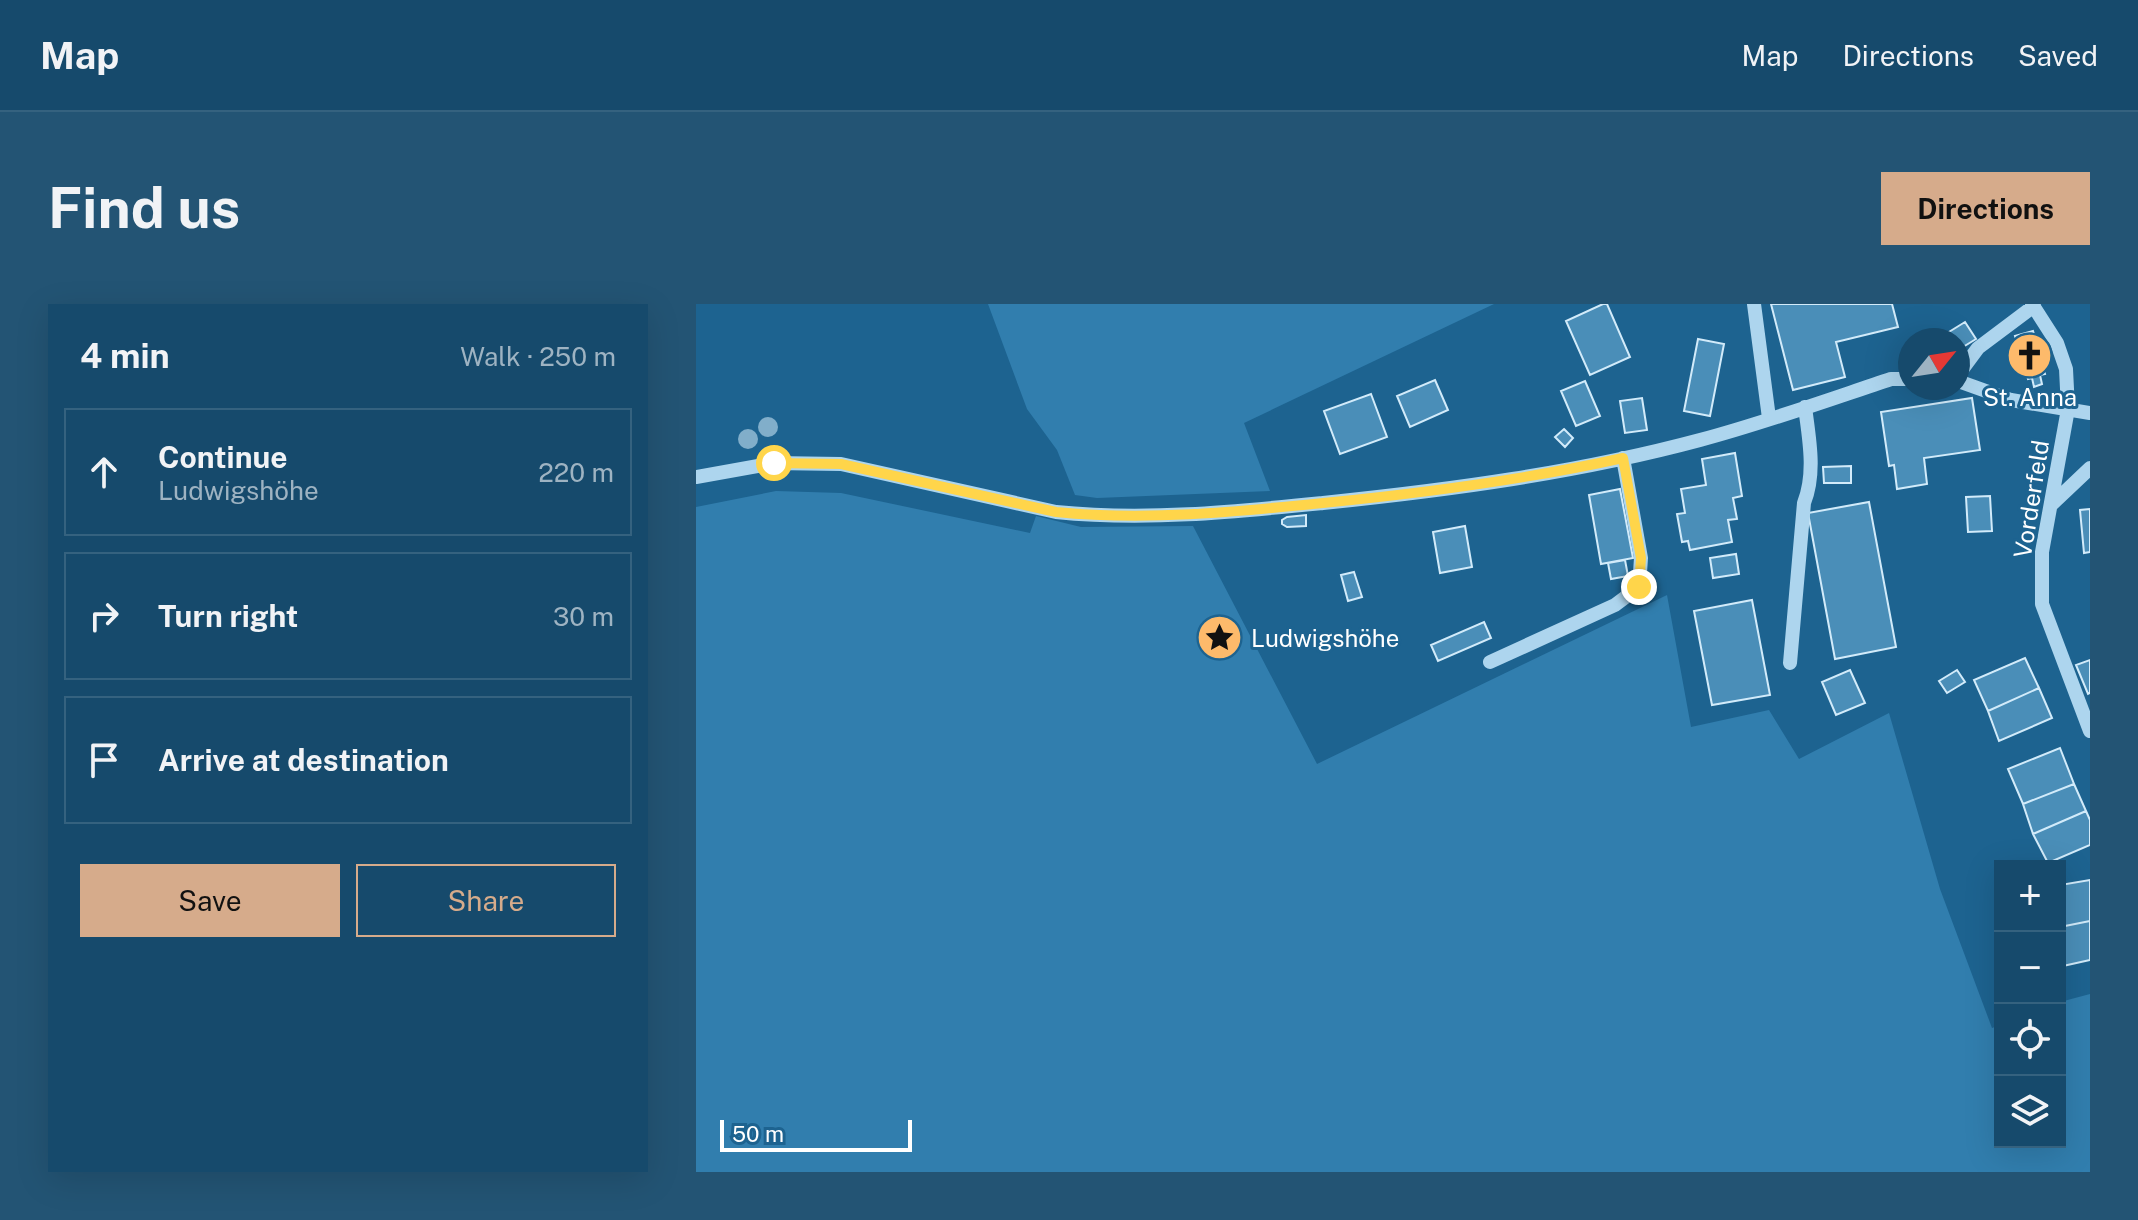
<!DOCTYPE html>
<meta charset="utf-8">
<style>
:root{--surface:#164a6c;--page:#235474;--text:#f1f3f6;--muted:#9eb3c2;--line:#35627f;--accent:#d6ab8b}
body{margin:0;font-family:"Public Sans",sans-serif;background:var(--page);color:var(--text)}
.controls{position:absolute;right:24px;bottom:24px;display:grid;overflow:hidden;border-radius:0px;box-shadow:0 8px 32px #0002}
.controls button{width:72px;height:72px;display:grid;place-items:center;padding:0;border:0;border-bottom:2px solid var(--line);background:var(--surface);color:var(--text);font:40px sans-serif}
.compass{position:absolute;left:1202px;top:24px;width:72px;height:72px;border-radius:50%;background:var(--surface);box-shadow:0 8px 32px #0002;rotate:60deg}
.scale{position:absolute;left:24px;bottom:20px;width:192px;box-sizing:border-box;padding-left:8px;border:4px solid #fff;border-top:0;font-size:22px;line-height:28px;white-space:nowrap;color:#fff;-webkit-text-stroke:6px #1d6390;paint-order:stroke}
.stop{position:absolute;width:24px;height:24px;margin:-18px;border:6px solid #ffd54a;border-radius:50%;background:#fff}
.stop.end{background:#ffd54a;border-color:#fff;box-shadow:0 2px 8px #0008}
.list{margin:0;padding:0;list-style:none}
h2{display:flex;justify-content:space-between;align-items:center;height:104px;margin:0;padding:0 32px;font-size:34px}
h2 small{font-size:26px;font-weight:400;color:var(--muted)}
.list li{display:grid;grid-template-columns:52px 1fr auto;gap:24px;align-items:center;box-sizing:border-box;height:128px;margin:0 16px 16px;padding:0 16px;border:2px solid var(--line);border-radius:0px}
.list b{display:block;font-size:30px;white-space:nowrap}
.list p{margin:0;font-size:26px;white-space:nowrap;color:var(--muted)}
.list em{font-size:26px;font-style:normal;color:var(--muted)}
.actions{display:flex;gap:16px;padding:24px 32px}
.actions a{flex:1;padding:18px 0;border:2px solid var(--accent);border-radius:0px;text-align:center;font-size:28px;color:var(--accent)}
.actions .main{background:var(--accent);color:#111}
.icon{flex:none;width:44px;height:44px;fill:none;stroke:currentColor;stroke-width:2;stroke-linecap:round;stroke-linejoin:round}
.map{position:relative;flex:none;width:1394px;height:868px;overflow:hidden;border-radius:0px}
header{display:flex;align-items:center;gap:48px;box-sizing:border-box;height:112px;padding:0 40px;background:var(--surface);border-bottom:2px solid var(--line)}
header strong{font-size:38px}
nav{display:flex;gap:44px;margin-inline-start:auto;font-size:28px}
.intro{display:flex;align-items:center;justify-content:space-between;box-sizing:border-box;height:192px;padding:0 48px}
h1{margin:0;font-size:56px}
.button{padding:20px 36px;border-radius:0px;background:var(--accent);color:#111;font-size:28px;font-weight:700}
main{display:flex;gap:48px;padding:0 48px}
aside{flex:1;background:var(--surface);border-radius:0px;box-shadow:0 8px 32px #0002}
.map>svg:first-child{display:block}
.green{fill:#317eae}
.building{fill:#4a8eb8;stroke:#d2ebfa;stroke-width:2}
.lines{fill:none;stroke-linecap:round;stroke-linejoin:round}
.minor{stroke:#add5ee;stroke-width:14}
.tree{fill:#81aeca}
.route{stroke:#ffd54a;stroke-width:10}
.labels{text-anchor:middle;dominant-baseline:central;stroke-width:6;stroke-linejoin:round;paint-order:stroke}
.poi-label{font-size:24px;fill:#fff;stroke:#1d6390}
.street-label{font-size:24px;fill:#fff;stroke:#1d6390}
</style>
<header>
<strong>Map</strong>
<nav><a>Map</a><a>Directions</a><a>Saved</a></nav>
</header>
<div class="intro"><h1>Find us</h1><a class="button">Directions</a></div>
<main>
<aside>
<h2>4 min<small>Walk · 250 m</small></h2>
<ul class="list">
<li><svg class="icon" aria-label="ahead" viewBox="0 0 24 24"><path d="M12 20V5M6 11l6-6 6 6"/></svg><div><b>Continue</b><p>Ludwigshöhe</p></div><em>220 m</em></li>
<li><svg class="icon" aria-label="right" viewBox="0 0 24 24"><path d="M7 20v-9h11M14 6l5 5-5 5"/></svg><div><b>Turn right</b></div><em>30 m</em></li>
<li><svg class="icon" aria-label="arrive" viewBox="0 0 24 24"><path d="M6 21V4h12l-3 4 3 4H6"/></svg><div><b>Arrive at destination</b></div></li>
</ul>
<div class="actions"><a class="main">Save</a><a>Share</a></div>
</aside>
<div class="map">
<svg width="1394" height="868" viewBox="0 0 1394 868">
<rect width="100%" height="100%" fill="#1d6390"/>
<path class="green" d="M292,0H798L548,119L574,187L401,194L379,191L361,146L331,105Z
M80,187L145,189L334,229L340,212L385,223L497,222L621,460L971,291L995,423L1073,406L1103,455L1193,409L1244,585L1296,724L1304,721V838H1364V698L1394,690V868H0V203Z"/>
<path class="building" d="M907,0H911L934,53L894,71L870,17Z
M1075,0H1196L1202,23L1140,38L1149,73L1097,86Z
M1269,18L1280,35L1262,46V36H1240Z
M1337,27L1349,70L1344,71L1346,80L1338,83L1336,74L1332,75L1319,32Z
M1002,35L1028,40L1014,112L988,107Z
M739,76L752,106L714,123L701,92Z
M889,77L904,112L880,122L865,87Z
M675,90L691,133L644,150L628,107Z
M946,94L951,126L929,129L924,97Z
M1276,94L1284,146L1228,154L1231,180L1201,185L1198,161L1193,162L1185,108Z
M868,125L877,134L869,143L859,133Z
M1039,149L1046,192L1037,194L1041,215L1032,216L1036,238L994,246L992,237L986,238L981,210L989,209L985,185L1010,181L1006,155Z
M1155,162V179H1128L1127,163Z
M924,185L937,254L905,260L893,191Z
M1294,192L1296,227L1272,228L1270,193Z
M1173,198L1200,343L1139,355L1112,209Z
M1394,205V248L1388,249L1384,206Z
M610,211V222L591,223L586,220V216L591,213Z
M769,222L776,263L744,269L737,228Z
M1040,250L1043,270L1017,274L1014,254Z
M929,256L932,272L915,275L912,259Z
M658,268L666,293L652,297L645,271Z
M1056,296L1074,391L1016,401L998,307Z
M788,318L795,334L742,357L735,341Z
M1329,354L1343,384L1292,407L1278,376Z
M1394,356V389L1392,390L1380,361Z
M1154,366L1169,399L1140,411L1126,378Z
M1261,366L1269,378L1251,389L1243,377Z
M1343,384L1356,414L1303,437L1292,407Z
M1364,444L1378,480L1327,500L1312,465Z
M1378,480L1390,507L1337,530L1327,500Z
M1390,507L1394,516V541L1352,559L1337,530Z
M1394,576V617L1364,623V581Z
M1394,617V656L1367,662L1364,623Z"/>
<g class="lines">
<path class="minor" d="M1058,0L1073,114
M1336,0L1361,39L1370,65L1372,105L1346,248V300L1394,427
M1262,71L1282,44L1338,2
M1262,77L1315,96L1394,109
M0,173L78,159L145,160L360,208C449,217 537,208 627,199C753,186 881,169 1004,136C1068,119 1132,96 1195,75H1214
M1355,201L1394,164
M794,358L919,301L943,283L945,254L927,154
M1094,359L1108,199C1120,169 1113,134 1109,103"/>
</g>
<g class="tree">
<circle cx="72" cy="123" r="10"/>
<circle cx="52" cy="135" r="10"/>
</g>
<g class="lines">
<path class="route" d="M78,159L145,160L360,208C449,217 538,208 627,199C728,189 828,176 927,154L945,254L943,283"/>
</g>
<defs>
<symbol id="church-disc" viewBox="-11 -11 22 22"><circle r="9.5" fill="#fdba6b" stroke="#1d6390"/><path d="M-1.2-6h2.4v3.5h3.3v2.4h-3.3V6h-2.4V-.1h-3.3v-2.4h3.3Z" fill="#111"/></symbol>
<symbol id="sight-disc" viewBox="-11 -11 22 22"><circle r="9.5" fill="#fdba6b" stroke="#1d6390"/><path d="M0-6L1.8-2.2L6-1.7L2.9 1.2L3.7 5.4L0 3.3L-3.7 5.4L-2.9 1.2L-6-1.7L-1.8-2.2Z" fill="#111"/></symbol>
</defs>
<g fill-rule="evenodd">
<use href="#church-disc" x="1308" y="26" width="51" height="51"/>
<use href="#sight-disc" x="498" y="308" width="51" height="51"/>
</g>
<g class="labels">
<g class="poi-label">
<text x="1334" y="93">St. Anna</text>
<text x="555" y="334" text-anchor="start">Ludwigshöhe</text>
</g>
<g class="street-label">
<text transform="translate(1335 195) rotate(-81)">Vorderfeld</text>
</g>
</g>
</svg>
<div class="controls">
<button>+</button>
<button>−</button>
<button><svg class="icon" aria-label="locate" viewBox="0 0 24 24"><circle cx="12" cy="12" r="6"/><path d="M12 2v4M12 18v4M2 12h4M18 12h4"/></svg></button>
<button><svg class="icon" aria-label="layers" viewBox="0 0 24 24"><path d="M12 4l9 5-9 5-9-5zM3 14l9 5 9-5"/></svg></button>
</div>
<svg class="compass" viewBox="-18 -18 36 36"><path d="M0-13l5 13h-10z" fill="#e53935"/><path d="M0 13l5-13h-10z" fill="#9eb3c2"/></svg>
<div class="scale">50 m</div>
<div class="stop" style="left:78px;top:159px"></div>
<div class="stop end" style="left:943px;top:283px"></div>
</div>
</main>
